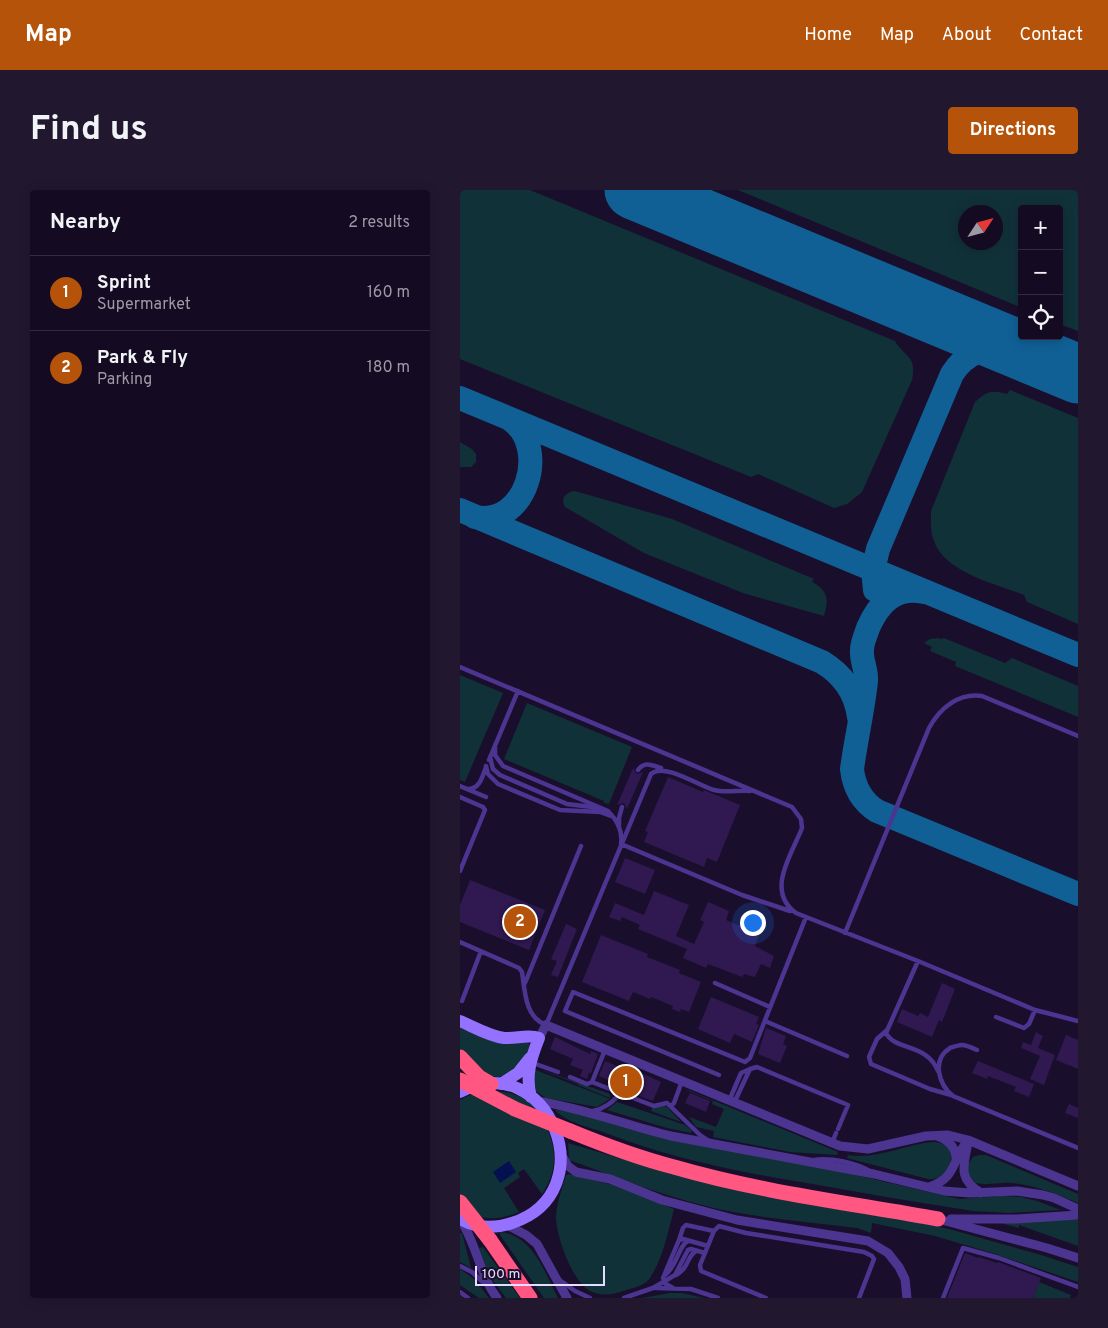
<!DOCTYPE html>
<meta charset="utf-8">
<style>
:root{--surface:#140a22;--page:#21182f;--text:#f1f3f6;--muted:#9d9aa5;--line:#332b40;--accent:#b45309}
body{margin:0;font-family:Overpass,sans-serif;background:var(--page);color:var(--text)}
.controls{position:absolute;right:15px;top:15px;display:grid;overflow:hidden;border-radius:5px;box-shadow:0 2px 12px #0003}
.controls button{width:45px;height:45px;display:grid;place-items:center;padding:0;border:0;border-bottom:1px solid var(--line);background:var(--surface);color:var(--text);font:25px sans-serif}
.compass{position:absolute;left:498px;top:15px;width:45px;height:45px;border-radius:50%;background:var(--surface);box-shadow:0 2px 12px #0003;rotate:54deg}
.scale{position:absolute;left:15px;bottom:12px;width:130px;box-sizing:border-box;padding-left:5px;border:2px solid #e7dbff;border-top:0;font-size:14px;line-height:18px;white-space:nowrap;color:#e7dbff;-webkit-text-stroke:4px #1a0e2d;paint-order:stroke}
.you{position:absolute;left:292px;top:732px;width:18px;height:18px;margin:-12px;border:4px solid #fff;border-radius:50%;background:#1a73e8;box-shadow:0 0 0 8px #1a73e833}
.badge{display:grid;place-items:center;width:32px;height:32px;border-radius:50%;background:var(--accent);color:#fff;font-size:16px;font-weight:700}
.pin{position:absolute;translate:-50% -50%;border:2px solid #fff;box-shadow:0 1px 5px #0006}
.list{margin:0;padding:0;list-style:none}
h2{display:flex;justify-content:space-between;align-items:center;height:65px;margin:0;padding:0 20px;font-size:21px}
h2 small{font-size:16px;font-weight:400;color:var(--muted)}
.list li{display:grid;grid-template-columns:32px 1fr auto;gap:15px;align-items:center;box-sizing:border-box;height:75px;padding:0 20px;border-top:1px solid var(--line)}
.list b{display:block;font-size:19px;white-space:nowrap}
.list p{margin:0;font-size:16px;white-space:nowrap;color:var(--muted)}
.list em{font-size:16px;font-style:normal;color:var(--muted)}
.icon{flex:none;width:28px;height:28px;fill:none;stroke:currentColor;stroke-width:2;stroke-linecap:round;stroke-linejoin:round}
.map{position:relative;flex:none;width:618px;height:1108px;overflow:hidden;border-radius:5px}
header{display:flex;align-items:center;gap:30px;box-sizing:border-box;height:70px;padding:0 25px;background:var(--accent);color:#fff}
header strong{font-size:24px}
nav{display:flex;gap:28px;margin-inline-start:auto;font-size:18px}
.intro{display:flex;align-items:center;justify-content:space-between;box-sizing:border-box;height:120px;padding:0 30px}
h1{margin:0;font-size:35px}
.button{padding:12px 22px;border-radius:5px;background:var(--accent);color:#fff;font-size:18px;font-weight:700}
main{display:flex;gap:30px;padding:0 30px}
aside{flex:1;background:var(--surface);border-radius:5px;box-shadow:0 2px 12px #0003}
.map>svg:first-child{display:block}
.green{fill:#113138;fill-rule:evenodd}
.water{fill:#051050}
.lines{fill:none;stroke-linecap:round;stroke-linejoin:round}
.taxiway{stroke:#106096;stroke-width:24}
.runway{stroke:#106096;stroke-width:59}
.building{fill:#301850}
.lane{stroke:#4c3591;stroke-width:4.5}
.street{stroke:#4c3591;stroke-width:9}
.secondary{stroke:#9472ff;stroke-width:12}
.highway{stroke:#ff5682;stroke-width:15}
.highway-bridge{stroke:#ff5682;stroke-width:15}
</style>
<header>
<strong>Map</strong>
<nav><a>Home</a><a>Map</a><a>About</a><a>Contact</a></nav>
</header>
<div class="intro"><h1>Find us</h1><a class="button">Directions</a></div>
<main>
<aside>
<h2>Nearby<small>2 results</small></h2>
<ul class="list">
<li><span class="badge">1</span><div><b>Sprint</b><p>Supermarket</p></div><em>160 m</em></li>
<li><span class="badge">2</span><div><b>Park &amp; Fly</b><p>Parking</p></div><em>180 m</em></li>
</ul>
</aside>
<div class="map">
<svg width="618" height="1108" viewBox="0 0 618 1108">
<rect width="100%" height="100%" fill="#1a0e2d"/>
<path class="green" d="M0,0H70L435,151C445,168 457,165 452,190L402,302L387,314L374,318L298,284L291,287L0,169Z
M278,0H618V141L599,134V19H562V118ZM506,22H536V52H506Z
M550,200L618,228V434L567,412L564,405C536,394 484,382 474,351C470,342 471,330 471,321L515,212C527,201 532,200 547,204Z
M0,252L12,259L16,264V272L11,277H0Z
M115,301L212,329L354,389L352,392C368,400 369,410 364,426L283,403L184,363L105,317C100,308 106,302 115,301Z
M478,448L481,449L484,448L545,473L552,468L618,496V527L495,476L496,472L470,461L472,457L464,453L470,449Z
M0,485L43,503L5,592L0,590Z
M67,513L172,557L149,614L144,613V611L44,569Z
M0,836L67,852L70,855V858L61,874L40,887L28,886L22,882L0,859Z
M74,877L150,904V908L118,895V894Z
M73,879L150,909L137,917L86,908L72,899Z
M226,900H228L378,962L377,965L330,962L253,947L254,941L236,937L229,927L256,937L264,919L252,914L253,911Z
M27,901C40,901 52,902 64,909C71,913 75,919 79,925C97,951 100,978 82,1004L64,979L58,983L60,987L44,998L59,1022C35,1032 23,1029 0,1020V910L8,906Z
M157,912L225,935L232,941L231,943L207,938L147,920Z
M203,916L207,917L221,932L191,921L192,918Z
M95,920L108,921L197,947L365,978L499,1009L542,1006L561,1007L577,1011L601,1020L548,1023L513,1021C463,1013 413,1005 364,996C289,984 214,970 143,942C128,937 106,932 95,920Z
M474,952C503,953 491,992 468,989L387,968L388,965C418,970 444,954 474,952Z
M108,953L179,974L489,1039L581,1065L618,1077V1092L532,1063L475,1046L412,1033L411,1043L397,1038C358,1033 318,1030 279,1023C220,1013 165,990 109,970Z
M519,965H526L618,1004V1013C596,1004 575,995 551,993C539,992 527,996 516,993L509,986L507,976L513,967Z
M109,984L153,995L214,1019C208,1042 203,1068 190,1088C185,1096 172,1098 163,1101C152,1105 140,1106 130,1101C112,1091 97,1048 96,1029C96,1014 102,999 106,985Z
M601,1029L618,1030V1056L559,1035V1038L544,1034L543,1032Z
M40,1042C73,1045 85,1083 98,1108H84L40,1045Z
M0,1043H2L11,1078L0,1072Z
M23,1057L60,1108H46L29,1085L19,1058Z
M0,1079L14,1089L29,1108H19L0,1095Z
M579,1092L611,1105L610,1108H573Z
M210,1103H222L244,1108H182Z"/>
<path class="water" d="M49,971L56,982L40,993L33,982Z"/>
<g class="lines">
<path class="taxiway" d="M0,208L618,465
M0,320L362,472C382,484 396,503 399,527
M15,327C66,338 90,257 51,230
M415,400L413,380L418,359L492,184C508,159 526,159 552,156
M464,402C435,396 419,413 408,438C406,445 402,452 402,460C401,471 407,480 406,491C403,520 396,549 392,579C394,597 401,611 417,621L618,704"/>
<path class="runway" d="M174,0L618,184"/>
</g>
<path class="building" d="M173,578L177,584L183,582L167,619L164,613L157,615Z
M208,587L243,602L244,600L280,615L257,672L247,668L244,677L184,652L188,642L185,641Z
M165,668L195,680L185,704L155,692Z
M10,690L85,720L69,760L0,732V715Z
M194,701L229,715L216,746L234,754L244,732L240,730L248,712L269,721L266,730L300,744L295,756L314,766L310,778L301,774L295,787L284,784L282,787L248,774L246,778L223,768L227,759L178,739L180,735L162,727L160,731L149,727L155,713L184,725Z
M106,734L117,739L98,787L91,785L97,771L91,769Z
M141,745L188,764L187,767L220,780L219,783L241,792L229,822L221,819L220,822L212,819L213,816L191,807L190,809L173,802L169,811L122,792Z
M482,793L495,799L482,832L479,830L472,847L437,832L442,819L458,826L460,823L468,827Z
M251,807L299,827L296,834L299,835L292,852L274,844L270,853L238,839Z
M306,838L326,846L323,854L327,856L320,873L298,864Z
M576,842L583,846L578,858L595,865L584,895L570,889L580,866L561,858L563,852L571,855Z
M606,845L618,850V879L596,870Z
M95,847L130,864L131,861L138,864L131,883H129L127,889L120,886L123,880L110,875L113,869L90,859Z
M145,871L164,879L166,876L201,892L193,911L179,906L180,904L139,886Z
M518,871L574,894L569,907L554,901L556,897L528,886L527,889L512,883Z
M230,903L250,911L246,922L225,913Z
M609,914L618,918V928L605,923Z
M505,1063L518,1068L519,1067L537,1073L538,1072L581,1088L573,1108H487Z"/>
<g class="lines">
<path class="lane" d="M0,477L332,617L341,629L342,638C332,664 305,701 336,723L458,771L575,820L618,831
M35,555V565L43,576L148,621C157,630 163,641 161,654L282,705L330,721
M30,567L33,579L40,585L107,614L140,618
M29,570L58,501
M26,576L28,584L38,594L100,620L140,622L151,626
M178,580C184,571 192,575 201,578
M0,596L26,607
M8,599C20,599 22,587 26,577
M0,607L23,617L25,620L0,681
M159,635V628L162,617
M385,743L469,538C480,518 498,503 522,506L618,546
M0,752L59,778L62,782C65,802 65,827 86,835L191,584C204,572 239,596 254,600C266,603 278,600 290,601
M458,771L426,843C435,861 467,853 478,881
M65,793L121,656
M255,793L310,817
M2,811L21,761
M536,827L564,838L569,834L575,820
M305,831L387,866
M427,840L417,849L409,867L411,874L470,899L491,905
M517,860C512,858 507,855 502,855C498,855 493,857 490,858C471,870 479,895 493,906L618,958
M73,873L98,882
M290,879L297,877L388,915L378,939
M259,885L105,821L113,802L285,872L290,868L346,727
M110,887L127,894L132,892L160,903
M132,892L145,860
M269,911L281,883L290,879L274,913
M211,916L214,913L222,891
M133,921C143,919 154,912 160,903L194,916L207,913L240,945L249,951
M372,953L376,943
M354,970C369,967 398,973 411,982
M219,1050L223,1038L226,1035L254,1041
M0,1076L12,1082L25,1094
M205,1085C218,1075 218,1056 228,1051
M216,1085C230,1077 226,1067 236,1061
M101,1091L115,1101L130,1108
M195,1098L231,1099L258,1108
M213,1098L206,1094L203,1088L219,1050L223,1049L248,1056
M0,1102L8,1108
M164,1108L193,1098L215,1085L228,1060L231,1059L245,1063
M306,1108L241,1081L240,1075L254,1041L259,1036L286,1043L404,1062L412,1066L414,1069L399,1108
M483,1108L503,1058L539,1068L618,1097"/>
<path class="street" d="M79,848L86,835L380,956L408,959L466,946L488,945L508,950L618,996
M77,911C123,918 165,935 211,946L414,984L484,1001L510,1003L557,1001L583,1005L594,1008L618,1019
M477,946C488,950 496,957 496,969
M508,952C504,975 497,989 521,1003
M101,964L108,976L116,982L150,989L202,1010L277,1030L408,1051L428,1063L439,1077L445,1089L447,1108
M469,997C497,988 491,971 508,950
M0,1029C17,1054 19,1084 37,1108
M478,1029L587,1058L618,1068
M491,1029H557L618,1025
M47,1035L66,1045L77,1054L107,1108"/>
<path class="secondary" d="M0,831C14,837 29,846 44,848C56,849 68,844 79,848C71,868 65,886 71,907
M41,894L58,883L70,868
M0,902C88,856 147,1002 52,1033C34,1039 16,1038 0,1029"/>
<path class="highway" d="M0,867L19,887L31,894
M110,941C144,955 179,968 214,977C300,1002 390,1013 478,1029
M30,1050L70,1108"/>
<path class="highway-bridge" d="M0,890L55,919L110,941
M0,1012L30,1050"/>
</g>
</svg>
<div class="controls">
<button>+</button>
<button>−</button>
<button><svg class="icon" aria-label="locate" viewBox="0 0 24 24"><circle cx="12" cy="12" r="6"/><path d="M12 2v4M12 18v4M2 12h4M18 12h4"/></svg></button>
</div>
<svg class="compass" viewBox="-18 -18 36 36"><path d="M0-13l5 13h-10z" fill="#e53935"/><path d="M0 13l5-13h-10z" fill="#9d9aa5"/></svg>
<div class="scale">100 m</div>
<div class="you"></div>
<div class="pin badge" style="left:166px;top:892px">1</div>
<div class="pin badge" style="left:60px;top:732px">2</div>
</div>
</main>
